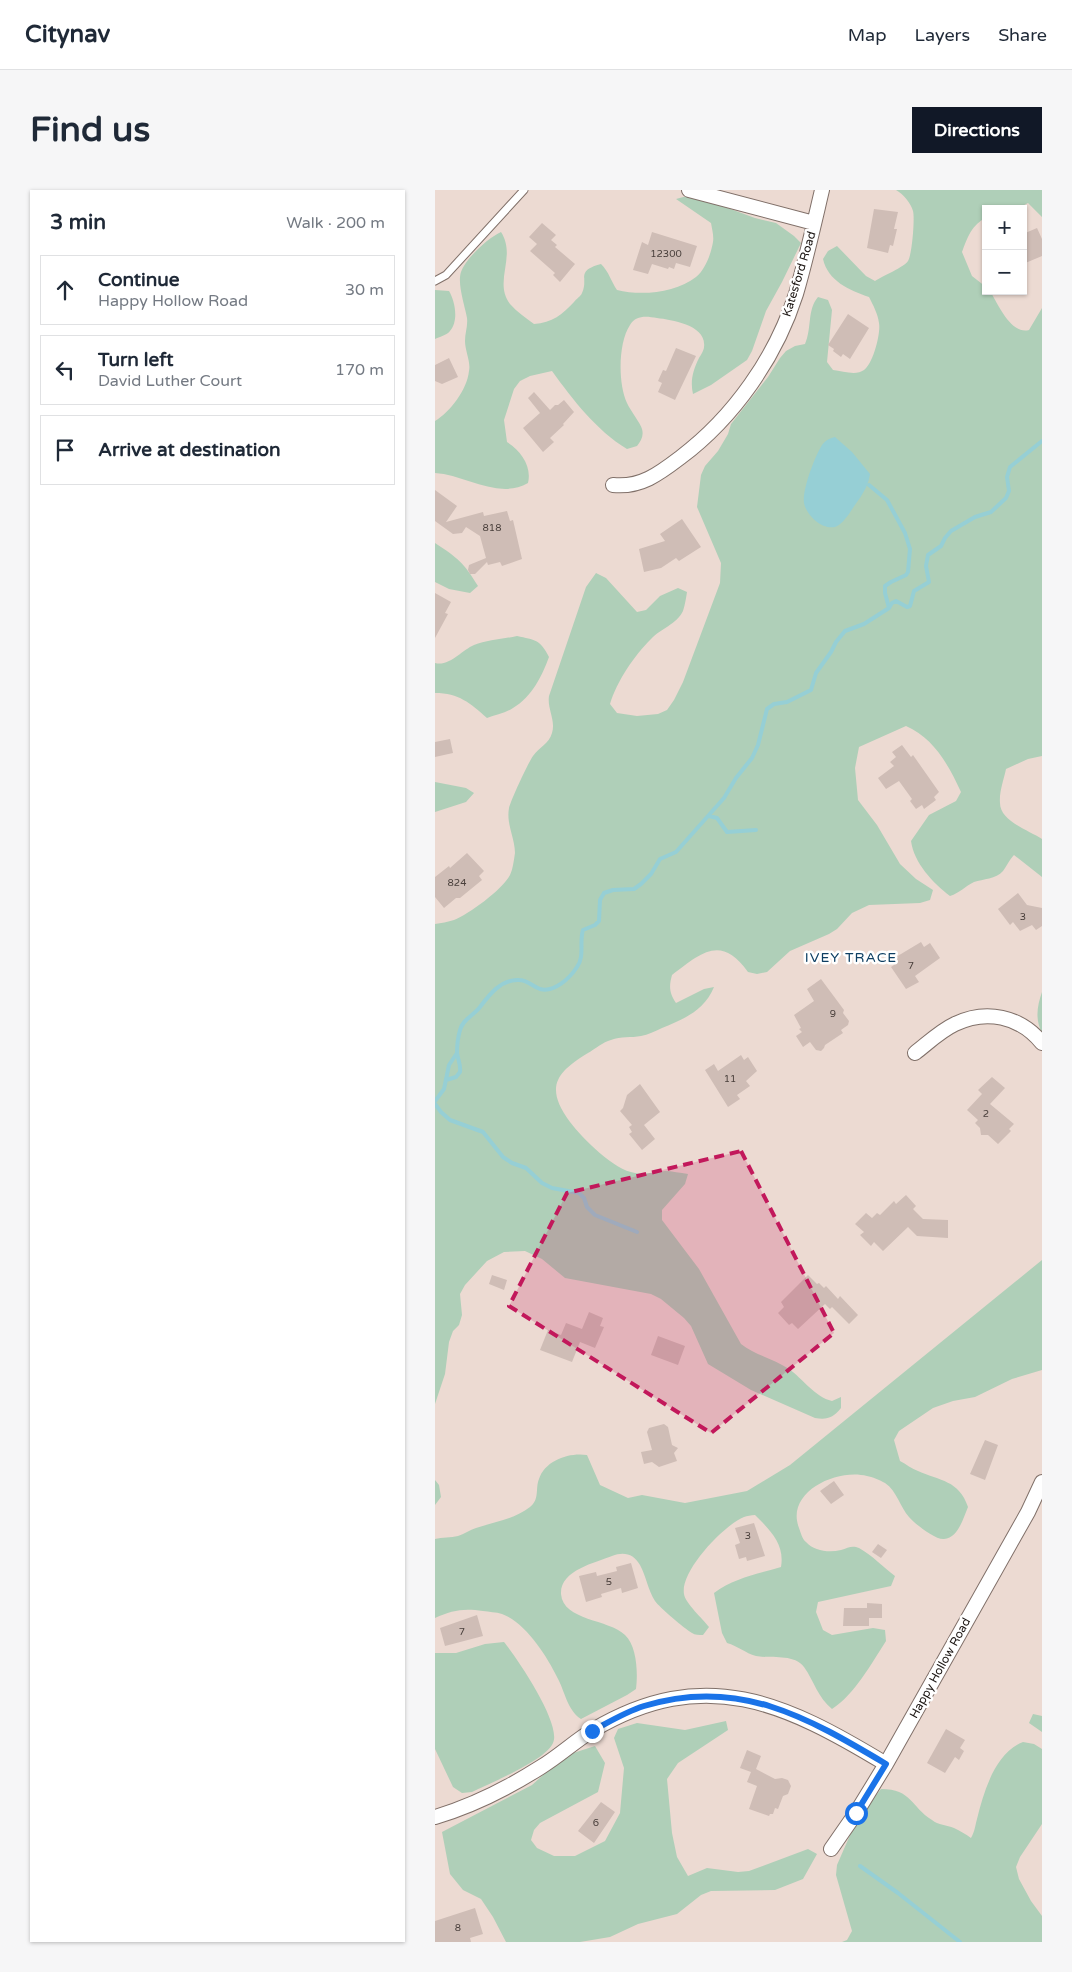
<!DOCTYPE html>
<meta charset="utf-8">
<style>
:root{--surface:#fff;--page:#f6f6f7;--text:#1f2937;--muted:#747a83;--line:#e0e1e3;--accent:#111827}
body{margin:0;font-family:"Varela Round",sans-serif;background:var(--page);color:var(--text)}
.controls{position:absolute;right:15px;top:15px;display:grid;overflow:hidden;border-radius:0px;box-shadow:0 1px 4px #0004}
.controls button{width:45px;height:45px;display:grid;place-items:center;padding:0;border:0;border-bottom:1px solid var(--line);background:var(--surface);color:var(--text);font:25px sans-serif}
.stop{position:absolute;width:15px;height:15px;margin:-11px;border:4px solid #1a73e8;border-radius:50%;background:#fff}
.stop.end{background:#1a73e8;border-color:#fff;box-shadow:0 1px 5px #0008}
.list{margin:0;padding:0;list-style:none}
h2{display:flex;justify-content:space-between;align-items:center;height:65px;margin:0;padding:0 20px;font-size:21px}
h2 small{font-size:16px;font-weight:400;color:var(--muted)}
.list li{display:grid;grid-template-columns:32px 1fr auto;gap:15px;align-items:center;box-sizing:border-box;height:70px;margin:0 10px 10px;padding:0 10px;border:1px solid var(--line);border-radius:0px}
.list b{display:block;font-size:19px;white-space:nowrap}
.list p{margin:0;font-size:16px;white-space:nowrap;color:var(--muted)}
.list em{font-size:16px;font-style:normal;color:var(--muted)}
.icon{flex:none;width:28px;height:28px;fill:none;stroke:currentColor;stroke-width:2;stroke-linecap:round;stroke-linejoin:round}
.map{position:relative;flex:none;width:607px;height:1752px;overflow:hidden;border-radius:0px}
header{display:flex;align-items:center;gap:30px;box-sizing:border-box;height:70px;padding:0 25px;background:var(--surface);border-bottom:1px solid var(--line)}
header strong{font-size:24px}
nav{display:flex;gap:28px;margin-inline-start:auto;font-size:18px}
.intro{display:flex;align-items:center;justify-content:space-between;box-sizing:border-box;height:120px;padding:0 30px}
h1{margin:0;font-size:35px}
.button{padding:12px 22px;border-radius:0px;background:var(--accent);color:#fff;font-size:18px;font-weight:700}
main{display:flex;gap:30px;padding:0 30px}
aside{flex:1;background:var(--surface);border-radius:0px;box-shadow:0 1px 4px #0004}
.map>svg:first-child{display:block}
.green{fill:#afcfb8}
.water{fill:#96cfd5}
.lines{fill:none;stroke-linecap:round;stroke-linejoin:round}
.stream{stroke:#96cfd5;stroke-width:4}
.building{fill:#cfbdb6}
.service-casing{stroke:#807069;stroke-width:9}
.minor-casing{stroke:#807069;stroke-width:16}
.service{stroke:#fff;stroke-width:7}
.minor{stroke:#fff;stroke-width:14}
.route{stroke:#1a73e8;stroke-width:6}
.marked{fill:#c2185b;fill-opacity:0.2;stroke:#c2185b;stroke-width:4;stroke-dasharray:10 6;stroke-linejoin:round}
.labels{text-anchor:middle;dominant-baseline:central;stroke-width:5;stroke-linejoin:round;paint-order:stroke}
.number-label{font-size:10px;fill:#4a403c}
.street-label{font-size:12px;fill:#1d1714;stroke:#fff}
.neighbourhood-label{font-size:14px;letter-spacing:1px;fill:#0e3f63;stroke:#fff}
</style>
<header>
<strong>Citynav</strong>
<nav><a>Map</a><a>Layers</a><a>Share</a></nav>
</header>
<div class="intro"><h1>Find us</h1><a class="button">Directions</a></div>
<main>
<aside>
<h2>3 min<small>Walk · 200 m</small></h2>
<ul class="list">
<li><svg class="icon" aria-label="ahead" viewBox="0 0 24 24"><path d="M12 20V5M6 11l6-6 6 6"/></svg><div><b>Continue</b><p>Happy Hollow Road</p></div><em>30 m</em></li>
<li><svg class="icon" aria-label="left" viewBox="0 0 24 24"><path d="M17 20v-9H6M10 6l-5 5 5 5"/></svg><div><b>Turn left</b><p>David Luther Court</p></div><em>170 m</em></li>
<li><svg class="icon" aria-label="arrive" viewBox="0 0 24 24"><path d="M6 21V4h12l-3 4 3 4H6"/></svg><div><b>Arrive at destination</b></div></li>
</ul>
</aside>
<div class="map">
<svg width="607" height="1752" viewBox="0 0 607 1752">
<rect width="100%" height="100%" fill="#ecdad2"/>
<path class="green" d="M461,0H607V27L593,13L582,19H551V28C537,34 532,48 527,62L537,86L551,97V101H555C563,114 576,145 594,140L607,118V566L593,569L571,579C569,589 564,602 565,613C565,631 593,640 607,649V687L579,665C574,670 572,676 568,681C561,689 548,689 539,692C530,696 525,703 515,706C498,693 479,673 476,651L494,625L521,611L526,602C514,576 499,548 471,536L424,557L420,578L423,610L442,635L465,674L481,689L498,700L495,710L485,713L434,715L417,723L402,739L394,744L355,761L332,782L322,784L313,782C286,744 266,763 237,785C234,796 234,803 241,813L269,799L279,797C269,821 249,829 227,838C220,841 213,845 206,846C196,848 186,846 176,850C168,852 160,859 153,863C120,883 110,898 135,932C148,949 179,980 200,983C209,985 221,982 230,981C237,981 245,983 253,984L250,994L227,1020V1030L264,1079L306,1154C320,1165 339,1169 354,1179C368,1189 380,1207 397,1211L406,1207V1218C398,1228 392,1230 380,1228L316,1200L273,1174L256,1136L249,1128L226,1109L216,1104L130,1088L107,1069L90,1061L69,1062L52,1071L30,1095L25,1104L27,1125L24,1135L18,1141L14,1152L10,1184L0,1214V734C6,733 13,732 19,730C34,724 67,700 75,685C78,679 79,669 80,663C80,648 71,634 74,618C76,610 93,573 98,566C104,557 114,554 117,543C121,530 112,519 114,506L151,397L161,383L171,388L202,422L211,420L225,406L243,398L252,402C251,408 250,415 248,421C242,434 225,439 216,449C199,466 182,491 175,514L182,523L202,526L223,524L232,520L239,510L248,492L285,393L286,373L262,317L266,285L270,276L283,261L293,244L296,234L333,187L345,168L351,161L360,156L370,154C377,138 372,120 383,107L393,110L397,120L392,172L398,180C408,181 421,186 429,180C438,174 446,143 444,133C443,124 438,115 434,107C414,100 393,91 388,69L393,61L402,56L431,86L440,91C448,86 469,77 473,71C477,65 480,28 478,21C476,13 468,4 461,0Z
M252,6L282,14L320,28L341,33L359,46L366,53L347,92L331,121L317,161L312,170L276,195L258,204C255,191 258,180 264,168C266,165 269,160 269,157C272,135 237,130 222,128C211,126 201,125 195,135C183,153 183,194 192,213C195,220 206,234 207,239C209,246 206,251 202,256L192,259C161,240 138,210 117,181L95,186L85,191L79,199L69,230L72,252C86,261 97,276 93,293C63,310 31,285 0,283V231C15,222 32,200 34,181C36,172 30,161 30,151C30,143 33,136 32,128C30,116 22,94 26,82C31,68 53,48 66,42C82,67 58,91 75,114C82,122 91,128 99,134C117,133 128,124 139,112C141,109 146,106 147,103C154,88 140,81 166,74C174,82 176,91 182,100C206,106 241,103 261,87C270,80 276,64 278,52C279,46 277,39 276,33L241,9Z
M0,100L14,101C20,111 24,131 15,141C12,145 4,147 0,149Z
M0,353C23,368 29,373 43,396L35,403L14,399L0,392Z
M82,446C100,450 105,449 114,467C107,486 97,507 78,518C71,523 60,525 52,528C35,513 24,503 0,503V473C14,477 27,460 39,455C52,450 68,449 82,446Z
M0,592L31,598L39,603L31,612L0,622Z
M607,802V843C600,830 602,816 607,802Z
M607,1070V1180L577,1189L540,1207L518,1211L498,1218L464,1241L459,1250L465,1271C471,1274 477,1279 483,1281C505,1291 524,1290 533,1317C528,1329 523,1348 509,1349C500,1350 479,1333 474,1327C465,1317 462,1301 450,1293C445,1290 437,1287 432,1286C402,1278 350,1302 364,1338C366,1343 367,1349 371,1352C379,1361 394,1363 406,1360C413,1358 417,1355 424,1358C437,1365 449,1378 460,1386L456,1396L383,1412L381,1422L388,1440L397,1445L438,1438L450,1440L451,1451C436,1474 420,1504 397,1519C383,1508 379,1491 369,1477C358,1463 336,1469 321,1466C310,1463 303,1456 292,1453L287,1443L279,1403C299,1388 323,1384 346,1377C350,1354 335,1340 320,1325C316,1325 312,1326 309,1327C289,1335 245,1381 249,1404C250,1413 268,1429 274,1437L268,1445C264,1445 260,1445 257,1443C250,1439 224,1417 220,1411C213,1400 211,1386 205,1375C199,1364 189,1361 177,1366C160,1373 125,1380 126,1404C128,1431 174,1429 190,1445C202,1456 203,1483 201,1499L192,1505L146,1529C132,1520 130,1501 122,1487C112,1466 90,1432 67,1424C61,1422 54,1422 48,1421C29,1418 17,1420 0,1428V1349C7,1347 16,1348 23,1346C29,1344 35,1340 41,1338C59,1332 80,1329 95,1317C105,1309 100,1299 104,1289C110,1270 135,1262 152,1265L165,1295L193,1308L207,1305L250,1313L312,1301L355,1275Z
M0,1290L4,1295L6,1307L0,1315Z
M69,1452C82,1468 127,1534 118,1553C110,1571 55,1593 37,1602L27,1603L18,1597L0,1559V1463H21L50,1454Z
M598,1524L607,1526V1542L594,1533Z
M291,1531L293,1540L243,1573L232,1589L237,1643L242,1667L253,1686L272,1678L303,1682L314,1681L373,1659L382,1664L368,1689L340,1700L276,1701L266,1705L242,1724L203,1734L175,1747L145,1752H71L58,1727L46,1709L28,1700L15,1684L7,1642L97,1595L129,1566L160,1556L170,1573L163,1602L105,1633L99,1640L96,1650L102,1658L119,1666H140L170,1651L185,1623L189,1578L179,1548L183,1539L202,1533L250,1540Z
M588,1552L599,1554L607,1559V1634L585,1667L581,1677L584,1689L596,1711L607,1726V1752H407L412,1750L417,1741L401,1685L402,1675L422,1629L446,1599C477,1599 476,1617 497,1630C503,1635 512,1635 519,1638C525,1641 531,1644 536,1648C540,1641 540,1636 542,1629C549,1601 560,1563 588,1552Z"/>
<path class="water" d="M400,247L417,262L435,284C433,300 422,311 414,324C410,329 406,335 400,337C386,340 371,324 369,313C367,300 380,266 387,255C391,250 395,248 400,247Z"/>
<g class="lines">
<path class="stream" d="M434,295L452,310L470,343L475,359L473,382L471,385L456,392L450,396V403L454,418
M274,626L282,628L292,642L321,640
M11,890L21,887L25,882C26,875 23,870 22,863C22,856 23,847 25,840C28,829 38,826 45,817C54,805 66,789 84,790C92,790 97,796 105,799C119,803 135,788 142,777C150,766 144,752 148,740L160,735L164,731L165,710L169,703L178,700L199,699L206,694L216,684L225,669L241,662L289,608L301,588L317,568L323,555L332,519L339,514L352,512L376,500L381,483L396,462L401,452L410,441L429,434L454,418L457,413L461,411L472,417L475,416L479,401L494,392L491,376L493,365L506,356L510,348L516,341L540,327L556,322L571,308L574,301L572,287L575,277L607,251
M0,911L9,899L14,875L22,863
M0,914L6,922L15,930L48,942L68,967L77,973L91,978L107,993L117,998L144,1003L149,1008L152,1017L160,1025L202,1042
M425,1676L463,1703L525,1752"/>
</g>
<path class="building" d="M439,19L463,22L459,39H462L458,56L455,55L453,63L432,58Z
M107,33L121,45L116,50L122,55L120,57L140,74L125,92L118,85L120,83L95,61L102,54L94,47Z
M602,38L607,49V66L588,74V44Z
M217,42L262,56L255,77L241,73L239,79L234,77L233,79L217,74L213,84L198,80L207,52L213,55Z
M413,124L434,138L415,169L408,164L406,167L398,161L399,159L393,155Z
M241,158L261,166L240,210L223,202L227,193L223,191L228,180L231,181Z
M14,168L23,187L7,194L0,191V175Z
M99,202L115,220L120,215H123L129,210L139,222L128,234L129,235L115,248L119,252L108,262L88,238L105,223L93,208Z
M0,300L22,316L11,332L48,322L49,326L72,321L75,331L78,330L87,369L67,376L65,372L53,375L52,372L40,384H35L33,380L34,375L51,368L45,346L31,337L27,343L18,344L0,331Z
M247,329L266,357L244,371L241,368L226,378L209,382L204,359L230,351L225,344Z
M0,403L16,412L10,423L13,424L0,448Z
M15,549L18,563L0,567V552Z
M467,555L476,567L478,565L504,602L499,607L501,610L489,619L487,615L481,619L475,611L477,609L464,591L451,599L443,588L459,576L455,572L461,567L457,562Z
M32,663L49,681L44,686L47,690L25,708H21L9,718L0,707V687L14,676L15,678Z
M583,703L592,715L607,718V736L601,740L597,735L585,741L578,732L575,735L563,719Z
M486,752L489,757L495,753L505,768L480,786L484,792L471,799L456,777L459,775L456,770Z
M386,789L409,820L408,823L414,831L413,835L406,840L408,843L390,855L389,858L386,861L381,860L375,852L368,857L361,846L367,842L364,839L366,838L359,825L379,811L372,799Z
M306,865L309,870L313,867L322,881L311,891L315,896L302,905L305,909L293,917L270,880L279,874L283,881Z
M557,887L570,898L555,914L579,934L574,939L576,941L563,954L553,945H546L545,938L540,933L543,930L532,920L547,904L543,900Z
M205,894L225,922L209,935L220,949L207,960L194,944L197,942L194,937L197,935L185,921L188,918L192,905Z
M471,1005L481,1016L478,1019L488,1029L513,1030V1048L482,1046L473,1037L448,1061L439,1052L436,1056L425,1045L429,1042L420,1034L431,1023L437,1028L442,1023L445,1025L459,1011L461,1014Z
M57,1085L72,1090L69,1100L54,1094Z
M373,1085L382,1094L384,1093L389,1098L391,1096L403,1109L405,1106L423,1125L414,1134L397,1117L395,1119L390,1114L363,1139L357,1133L354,1135L343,1123L349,1117L346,1112Z
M154,1122L168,1128L165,1136L169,1137L160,1158L145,1152L137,1172L105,1160L113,1140L126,1145L131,1133L147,1139Z
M223,1146L250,1156L243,1175L216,1165Z
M229,1234L233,1237L237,1255L243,1258L239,1263L242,1271L224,1277L217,1272L209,1274L206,1262L217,1260L212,1242L214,1238Z
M550,1250L563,1255L550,1290L535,1284Z
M399,1291L409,1305L396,1314L385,1301Z
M319,1333L330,1366L312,1371L311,1367L304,1369L300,1355L305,1353L300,1338Z
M443,1354L452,1360L446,1368L437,1362Z
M196,1373L203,1398L187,1403L186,1398L166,1404L167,1407L151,1412L144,1386L161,1382L162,1386L182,1381L181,1377Z
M432,1413L447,1414V1428H434V1436H408L409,1418H432Z
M42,1425L48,1446L10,1456L5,1438Z
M511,1539L530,1550L525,1558L529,1561L524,1570L520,1567L510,1583L492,1573Z
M312,1560L326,1566L321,1579L340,1589L347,1588L353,1590L356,1596L353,1604L348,1606L343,1619L340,1618L338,1624H335L334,1626L314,1619L322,1596L312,1592L316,1582L305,1578Z
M166,1612L180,1622L159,1653L143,1641Z
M40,1718L48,1744L35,1748L36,1752H0V1731Z"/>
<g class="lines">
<defs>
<path id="service" d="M0,91L11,85L89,0"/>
<path id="minor" d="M254,0L379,33
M178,295C206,298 225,283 246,267C299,227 341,167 361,104C371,70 379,34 387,0
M480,863C493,853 505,841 520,834C551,819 585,826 607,853
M0,1627C37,1616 73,1598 106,1577C124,1566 140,1551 158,1540C270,1474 350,1513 451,1574
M396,1659L421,1623L451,1574L593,1322L607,1292"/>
</defs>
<use href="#service" class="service-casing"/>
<use href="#minor" class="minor-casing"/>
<use href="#service" class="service"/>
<use href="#minor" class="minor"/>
</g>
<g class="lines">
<path class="route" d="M157,1541C174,1532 190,1522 209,1516C303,1487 372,1527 451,1574L421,1623"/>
</g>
<path class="marked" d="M306,961L399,1143L276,1243L74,1116L132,1003Z"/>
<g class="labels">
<g class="number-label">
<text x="231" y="64">12300</text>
<text x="57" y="338">818</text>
<text x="22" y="693">824</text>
<text x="588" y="727">3</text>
<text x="476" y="776">7</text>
<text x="398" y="824">9</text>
<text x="295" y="889">11</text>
<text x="551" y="924">2</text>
<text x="313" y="1346">3</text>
<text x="174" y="1392">5</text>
<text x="27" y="1442">7</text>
<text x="161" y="1633">6</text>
<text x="23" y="1738">8</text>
</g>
<g class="street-label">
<text transform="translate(364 84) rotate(-73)">Katesford Road</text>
<text transform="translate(505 1478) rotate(-61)">Happy Hollow Road</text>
</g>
<g class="neighbourhood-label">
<text x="416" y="767">IVEY TRACE</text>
</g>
</g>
</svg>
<div class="controls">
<button>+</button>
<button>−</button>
</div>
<div class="stop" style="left:421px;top:1623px"></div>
<div class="stop end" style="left:157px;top:1541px"></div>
</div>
</main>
